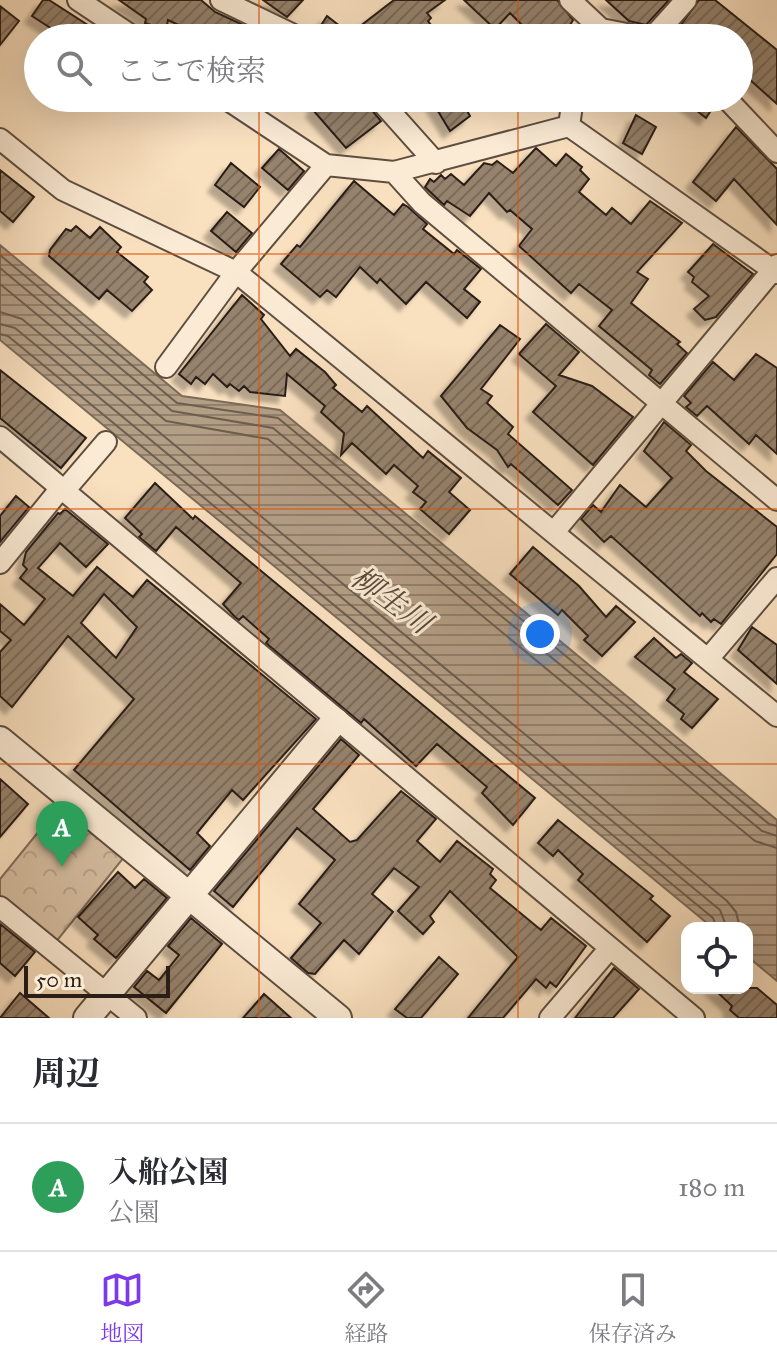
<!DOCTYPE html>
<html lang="ja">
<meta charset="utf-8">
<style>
:root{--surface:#fff;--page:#f2f2f3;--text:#2b2b33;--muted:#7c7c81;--line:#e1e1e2;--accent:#7c3aed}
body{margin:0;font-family:"IM FELL Great Primer","Noto Serif JP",serif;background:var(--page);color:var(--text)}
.controls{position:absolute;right:24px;bottom:24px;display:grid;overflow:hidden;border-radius:16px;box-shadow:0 8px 32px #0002}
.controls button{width:72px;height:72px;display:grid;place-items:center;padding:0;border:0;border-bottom:2px solid var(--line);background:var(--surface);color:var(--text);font:40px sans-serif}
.scale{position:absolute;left:24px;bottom:20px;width:146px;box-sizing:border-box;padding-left:8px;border:4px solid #2a1e16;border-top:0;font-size:22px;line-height:28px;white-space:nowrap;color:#2a1e16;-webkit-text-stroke:6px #fbebd5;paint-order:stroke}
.you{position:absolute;left:540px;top:634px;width:28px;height:28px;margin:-20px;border:6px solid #fff;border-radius:50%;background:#1a73e8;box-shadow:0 0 0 12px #1a73e833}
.badge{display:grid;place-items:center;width:52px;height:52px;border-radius:50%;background:var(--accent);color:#fff;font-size:26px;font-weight:700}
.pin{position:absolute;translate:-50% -66px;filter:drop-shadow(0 2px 4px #0008)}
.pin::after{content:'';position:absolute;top:42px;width:28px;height:24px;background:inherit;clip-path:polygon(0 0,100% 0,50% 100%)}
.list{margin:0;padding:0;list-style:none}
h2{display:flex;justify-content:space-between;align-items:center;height:104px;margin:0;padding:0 32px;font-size:34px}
h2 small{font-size:26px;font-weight:400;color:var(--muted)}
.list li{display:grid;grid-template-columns:52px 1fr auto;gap:24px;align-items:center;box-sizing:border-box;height:128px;padding:0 32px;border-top:2px solid var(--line)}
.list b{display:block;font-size:30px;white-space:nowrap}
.list p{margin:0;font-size:26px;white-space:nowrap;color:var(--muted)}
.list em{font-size:26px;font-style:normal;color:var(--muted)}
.icon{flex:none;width:44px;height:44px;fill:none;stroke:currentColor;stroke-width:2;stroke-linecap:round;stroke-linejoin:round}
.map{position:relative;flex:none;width:777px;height:1018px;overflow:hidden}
.search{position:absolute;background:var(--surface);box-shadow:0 8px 32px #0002;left:24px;right:24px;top:24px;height:88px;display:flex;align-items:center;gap:20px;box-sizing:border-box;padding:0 28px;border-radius:44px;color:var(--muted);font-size:30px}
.sheet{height:232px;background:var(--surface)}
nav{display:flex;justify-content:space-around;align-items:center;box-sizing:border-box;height:112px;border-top:2px solid var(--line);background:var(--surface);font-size:22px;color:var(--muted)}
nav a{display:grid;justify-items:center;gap:4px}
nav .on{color:var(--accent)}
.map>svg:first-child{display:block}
.park{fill:url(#park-crowns);stroke:#806e5c;stroke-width:2}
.water{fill:url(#water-rules);stroke:#7c6b59;stroke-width:2}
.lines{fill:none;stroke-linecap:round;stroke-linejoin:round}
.shore{stroke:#6e5e4e;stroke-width:2}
.building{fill:url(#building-hatch);stroke:#2a1e16;stroke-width:2;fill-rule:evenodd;filter:url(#shadow)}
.minor-casing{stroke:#5e4e40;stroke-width:24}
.tertiary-casing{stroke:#5e4e40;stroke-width:30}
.minor{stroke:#fbebd5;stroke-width:20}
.tertiary{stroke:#fbebd5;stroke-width:26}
.grid{fill:none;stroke:#de560c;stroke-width:2;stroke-opacity:0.55}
.labels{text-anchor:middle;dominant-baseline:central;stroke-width:6;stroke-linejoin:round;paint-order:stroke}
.water-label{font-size:30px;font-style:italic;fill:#5a4b3d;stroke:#fbebd5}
</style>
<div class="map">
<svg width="777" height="1018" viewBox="0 0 777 1018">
<defs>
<pattern id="park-crowns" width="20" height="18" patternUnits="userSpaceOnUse" patternTransform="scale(2)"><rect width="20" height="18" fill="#d6bfa2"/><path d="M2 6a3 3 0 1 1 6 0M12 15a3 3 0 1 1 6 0" fill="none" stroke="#b8a48b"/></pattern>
<pattern id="water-rules" width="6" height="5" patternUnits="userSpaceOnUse" patternTransform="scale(2)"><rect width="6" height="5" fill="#b39e86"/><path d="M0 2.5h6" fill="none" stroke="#92806d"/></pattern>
<pattern id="building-hatch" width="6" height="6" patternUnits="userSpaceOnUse" patternTransform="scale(2)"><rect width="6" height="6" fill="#96836e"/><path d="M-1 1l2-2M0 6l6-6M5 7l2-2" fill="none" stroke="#7b6b59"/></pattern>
<filter id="shadow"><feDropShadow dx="-7" dy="7" stdDeviation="2" flood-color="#0004"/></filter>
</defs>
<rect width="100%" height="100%" fill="#f9e0bf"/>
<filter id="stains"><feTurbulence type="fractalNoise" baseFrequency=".0025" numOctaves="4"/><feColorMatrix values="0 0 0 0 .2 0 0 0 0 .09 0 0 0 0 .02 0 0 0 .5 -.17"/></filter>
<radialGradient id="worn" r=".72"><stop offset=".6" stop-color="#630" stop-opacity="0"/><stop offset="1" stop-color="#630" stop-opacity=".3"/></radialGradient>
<path class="park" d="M61,804L125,856L55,943L0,899V879Z"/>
<path class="water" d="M0,245L182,396L280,410L777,820V981L747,956V928H713L0,340Z"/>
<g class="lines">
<path class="shore" d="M0,255L177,403L278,418L769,824L777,826
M0,268L172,411L273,428L762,831L777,836
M0,284L166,421L268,439L755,841L777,848
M0,312L22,319L727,901L736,912L740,928
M0,324L15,328L720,910L727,928
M0,334L8,336L713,918L717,928"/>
</g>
<path class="building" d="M43,0H49L108,38H66L32,16Z
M119,0H201L215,12L252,29L248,38H206L168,20L166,30L145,23L146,19Z
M263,0H303L287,17Z
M394,0H445L427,13L431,18L428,21L441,38H375L363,24Z
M464,0H557L573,20L567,30L575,38H535L510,13L495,29Z
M606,0H669L646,25L629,21Z
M699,0H715L777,50V104L739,70V38H714L706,29L699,38H689L678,29Z
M0,6L19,21L0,45Z
M327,16L341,27L333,38H313Z
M310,98H351L358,109L366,103L381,121L346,148L313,110L317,106Z
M430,98H460L470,116L450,131Z
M681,98H713L715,104L706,118Z
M636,115L656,127L642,154L623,143Z
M736,127L777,169V225L734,179L716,201L693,182Z
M536,148L556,166L566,154L582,167L580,170L589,179L579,192L606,215L612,208L631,224L650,201L682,223L637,272L648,279L631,303L680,342L677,344L687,353L660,384L649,375L652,370L599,326L612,310L579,284L571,293L519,246L532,229L510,210L507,212L489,193L470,216L447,201L444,205L425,187L430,179L434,182L441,175L445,179L451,174L464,185L484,163L492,165L497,161L513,173Z
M279,149L304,171L288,190L262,168Z
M231,163L260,187L244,207L215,185Z
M0,170L34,197L13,222L0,211Z
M354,181L394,215L403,204L408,207L427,224L423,229L454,254L457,250L481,269L464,289L480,302L467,318L426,282L406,304L380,279L377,283L360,267L336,297L327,290L320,297L281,264L297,245L300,247Z
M227,212L252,233L236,252L211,231Z
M76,226L90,238L100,227L121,247L117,252L148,277L144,282L152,290L132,311L107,290L99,299L49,256L50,250L66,229L71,231Z
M713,244L753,274L716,317L705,320L694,309L709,296L692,282L694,277L688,272Z
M242,295L264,315L261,319L290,356L296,349L325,372L336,385L333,388L362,412L367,406L423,458L428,451L461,478L449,492L470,510L449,534L420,509L426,502L413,492L418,486L394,465L386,474L352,443L341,455L344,433L321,412L325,406L287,374L285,396L250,392L244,386L239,391L230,384L227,387L213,374L205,384L196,377L191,384L179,374Z
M546,324L579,352L559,375L592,386L633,417L593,465L533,412L556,386L519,354Z
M500,325L520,339L481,389L492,396L487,403L513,427L508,434L572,490L558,505L511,464L508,467L497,450L467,428L441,396Z
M756,354L777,368V454L756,435L749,444L707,406L697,416L686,407L691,403L684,396L713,362L734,380Z
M0,370L86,438L61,468L0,418Z
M664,422L691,445L686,451L706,471L777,527V554L721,624L714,619L711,622L702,613L700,616L611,536L604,542L581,519L593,505L601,512L620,485L646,507L672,478L644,451Z
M155,483L193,519L195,516L535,798L513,825L482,793L487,787L437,744L416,766L364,719L361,723L266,643L269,639L243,616L239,620L235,617L223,604L241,583L176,527L156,551L139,537L142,534L125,518Z
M16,496L29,507L0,542V516Z
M65,509L108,544L86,567L60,543L38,568L73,596L97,567L133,597L147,580L316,719L243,800L232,790L197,833L210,846L190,870L74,770L134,699L68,636L12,707L0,696V652L11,640L0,631V604L24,625L45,599L20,578L27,569L23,565L26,552L58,513L60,514ZM104,594L137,627L116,658L81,623Z
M533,547L579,586L606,617L616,606L635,622L602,656L584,640L588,636L562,610L558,615L510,574Z
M752,627L777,645V684L738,650Z
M654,638L676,658L681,654L692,663L684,672L718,699L692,728L681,719L684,714L667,700L675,689L635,657Z
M341,739L359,755L313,809L350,842L357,840L401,791L436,819L417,841L440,862L457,841L493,869L490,874L496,880L490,888L541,930L551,918L586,946L556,987L550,982L546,988L536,979L503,1018H468L518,957L450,891L430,916L434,922L423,934L398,911L419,887L394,868L372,894L393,912L359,954L344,940L315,974L308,973L291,958L321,923L299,904L335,860L297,828L233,907L214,891Z
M0,779L28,804L0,837Z
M558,820L653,896L650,899L670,916L647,942L578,880L583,874L558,850L553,856L538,843Z
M118,872L135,888L144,879L167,898L116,958L94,939L98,935L78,917Z
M191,918L222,944L166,1013L134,987L147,971L159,980L179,955L168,946Z
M0,924L35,952L15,976L0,963Z
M439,957L458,974L421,1018H407L395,1009Z
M614,968L639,989L613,1018H575Z
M713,988H757L777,1005V1018H739L730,1010L732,1006Z
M20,993L49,1018H0Z
M264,994L291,1018H243Z"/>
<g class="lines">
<defs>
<path id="minor" d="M78,0L135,38
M221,0L300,38
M570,0L601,29
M596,38L601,29L647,38
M652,38L686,0
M225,98L326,165L394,172L569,126L777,273
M378,98L436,163
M726,98L777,152
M569,126L573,98
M0,139L63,190L236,272L777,716
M394,172L422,203L777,500
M166,367L236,272L326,165
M0,437L694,1018
M64,491L106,442
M554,532L777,265
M0,563L61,488
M708,659L777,578
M0,907L136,1018
M550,1018L610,948"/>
<path id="tertiary" d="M0,740L338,1018
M87,1018L335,721"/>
</defs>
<use href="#minor" class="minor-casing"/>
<use href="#tertiary" class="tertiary-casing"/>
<use href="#minor" class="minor"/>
<use href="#tertiary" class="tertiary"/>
</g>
<path class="grid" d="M259,0V38M518,0V38M259,98V1018M518,98V1018M0,254H777M0,509H777M0,764H777"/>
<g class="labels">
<g class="water-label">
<text transform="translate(391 600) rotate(36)">柳生川</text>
</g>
</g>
<rect width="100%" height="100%" filter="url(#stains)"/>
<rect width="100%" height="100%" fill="url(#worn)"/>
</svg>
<div class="controls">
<button><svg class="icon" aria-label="locate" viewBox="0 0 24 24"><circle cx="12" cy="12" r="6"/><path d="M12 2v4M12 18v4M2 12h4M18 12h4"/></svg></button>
</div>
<div class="scale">50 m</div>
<div class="you"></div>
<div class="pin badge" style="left:62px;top:867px;background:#2e9e5b">A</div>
<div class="search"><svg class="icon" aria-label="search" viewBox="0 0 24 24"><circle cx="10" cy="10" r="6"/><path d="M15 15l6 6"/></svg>ここで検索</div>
</div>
<section class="sheet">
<h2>周辺<small></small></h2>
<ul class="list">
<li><span class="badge" style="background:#2e9e5b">A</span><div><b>入船公園</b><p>公園</p></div><em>180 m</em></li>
</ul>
</section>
<nav>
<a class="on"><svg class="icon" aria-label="map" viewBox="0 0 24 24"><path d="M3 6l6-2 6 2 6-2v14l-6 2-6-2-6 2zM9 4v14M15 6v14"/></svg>地図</a>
<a><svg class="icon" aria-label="directions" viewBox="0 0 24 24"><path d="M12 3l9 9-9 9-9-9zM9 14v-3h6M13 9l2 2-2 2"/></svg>経路</a>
<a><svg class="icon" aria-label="saved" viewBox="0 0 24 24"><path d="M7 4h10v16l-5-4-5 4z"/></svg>保存済み</a>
</nav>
